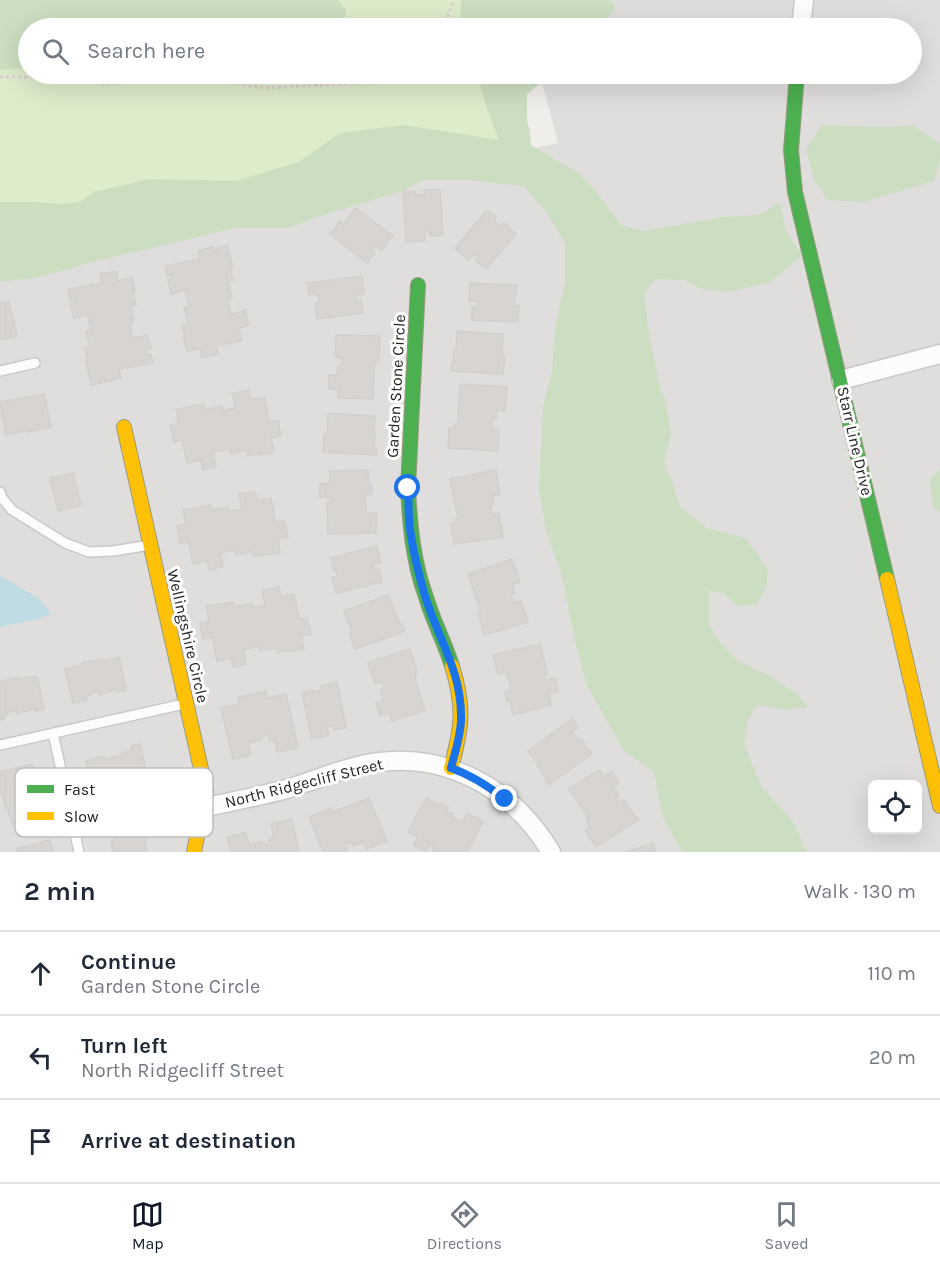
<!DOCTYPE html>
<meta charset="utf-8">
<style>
:root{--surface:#fff;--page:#f2f2f3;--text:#1f2937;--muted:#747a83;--line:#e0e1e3;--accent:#111827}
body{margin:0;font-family:Karla,sans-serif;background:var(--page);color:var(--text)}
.controls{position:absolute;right:18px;bottom:18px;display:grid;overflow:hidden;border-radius:9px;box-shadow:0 6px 24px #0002}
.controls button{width:54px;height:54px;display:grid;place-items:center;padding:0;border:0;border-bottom:2px solid var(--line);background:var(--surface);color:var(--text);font:30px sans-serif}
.stop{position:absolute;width:18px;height:18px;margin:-14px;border:4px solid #1a73e8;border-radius:50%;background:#fff}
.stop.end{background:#1a73e8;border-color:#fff;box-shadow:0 2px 6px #0008}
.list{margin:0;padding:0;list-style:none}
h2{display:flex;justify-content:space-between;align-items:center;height:78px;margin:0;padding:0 24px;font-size:26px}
h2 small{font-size:20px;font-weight:400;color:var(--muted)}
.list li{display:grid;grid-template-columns:39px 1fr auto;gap:18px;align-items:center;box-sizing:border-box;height:84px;padding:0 24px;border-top:2px solid var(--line)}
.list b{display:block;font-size:22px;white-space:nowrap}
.list p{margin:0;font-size:20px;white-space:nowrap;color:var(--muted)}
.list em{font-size:20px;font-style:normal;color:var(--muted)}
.icon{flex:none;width:33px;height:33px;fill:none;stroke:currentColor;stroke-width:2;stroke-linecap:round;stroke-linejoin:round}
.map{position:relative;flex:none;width:940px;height:852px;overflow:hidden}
.search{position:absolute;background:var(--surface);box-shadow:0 6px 24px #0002;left:18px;right:18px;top:18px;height:66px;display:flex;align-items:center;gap:15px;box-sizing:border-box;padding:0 21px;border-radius:33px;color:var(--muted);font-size:22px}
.sheet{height:330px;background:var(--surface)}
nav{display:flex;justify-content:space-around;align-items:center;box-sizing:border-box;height:84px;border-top:2px solid var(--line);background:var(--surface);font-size:16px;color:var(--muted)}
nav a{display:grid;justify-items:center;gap:3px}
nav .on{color:var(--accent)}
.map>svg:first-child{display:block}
.residential{fill:#dfdedc;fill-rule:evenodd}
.grass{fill:#ddeccb}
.forest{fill:#cbdec1}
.water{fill:#bfdbe3}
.building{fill:#d7d4d2;stroke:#d3d0cc;stroke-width:1.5}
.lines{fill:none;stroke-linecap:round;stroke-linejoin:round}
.lane-casing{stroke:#c9c8c7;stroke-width:12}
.street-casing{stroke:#c9c8c7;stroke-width:21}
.fast-casing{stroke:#999a82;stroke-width:16}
.slow-casing{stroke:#999a82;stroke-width:16}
.path{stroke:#dccecd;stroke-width:3;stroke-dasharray:3 3;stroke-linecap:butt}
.lane{stroke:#fdfcfc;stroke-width:9}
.street{stroke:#fdfcfc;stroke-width:18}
.fast{stroke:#4caf50;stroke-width:14}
.slow{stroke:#ffc107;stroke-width:14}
.route{stroke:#1a73e8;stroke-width:8}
.labels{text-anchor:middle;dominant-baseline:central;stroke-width:6;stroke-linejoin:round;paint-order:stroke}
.street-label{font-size:16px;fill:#222;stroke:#fff}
.key{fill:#fff;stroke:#bdbdbd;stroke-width:1.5}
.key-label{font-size:16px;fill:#222}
</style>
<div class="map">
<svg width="940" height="852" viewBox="0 0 940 852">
<rect width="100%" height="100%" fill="#f0eeeb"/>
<path class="residential" d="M521,0H940V852H0V264L285,204L558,143L540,74H912V28H529ZM872,784H918V830H872Z"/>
<path class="grass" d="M0,0H491L497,28H28V74H507L522,141L0,251Z"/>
<path class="forest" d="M0,0H338L346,10L344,28H28V68L0,70Z
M461,0H610L615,7L601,28H460Z
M477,74H551L527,94V121L530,131L531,145L580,174L595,190L621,225L644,231L722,217L758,215L780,203L786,232L803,255L770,282L728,292L701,289L684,280L655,279L644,294L648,328L660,388L666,402L671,434L664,462L673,484L680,507L707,528L745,538L768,569L766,587L756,605L737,606L723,593L709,591V625L719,641L738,661L768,675L796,693L808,707L786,710L757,705L748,720L744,744L761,786L795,824L804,847L808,852H682L662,815L654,772L624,751L587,685L575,641L561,572L547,534L539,489L543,406L552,372L556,323L565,283V244L547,213L524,186L469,180H423L405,190L323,215L289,228H236L97,261L35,278L0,282V202H36L63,204L80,202L93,192L150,179L236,181L299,162L340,133L404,125L499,140L487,109Z
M822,125L889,127L913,125L940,144V158L934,181L864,202L828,200L814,180L806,149Z
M940,470V512L933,508L930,479Z"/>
<path class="water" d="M0,576L38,598L51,614L38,619L0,627Z"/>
<path class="building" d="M440,189L443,235L430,236V232H424L425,241L406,242L403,192L415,191V195H425L424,190Z
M356,208L393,236L382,250L375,245L371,250L375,253L367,263L330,234L340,221L343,224Z
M487,210L496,217L494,221L501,227L504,223L516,234L486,269L476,261L479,257L475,253L469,260L455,248Z
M227,245L233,268H230L233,281L228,282L232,298L227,300L231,314L245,310L249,325L239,328L242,341L216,346L218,354L202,358L200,348L187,351L183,337H185L182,325L188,323L184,308L189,306L185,290L171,294L168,280L173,279L172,275L167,276L165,266L200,259L198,251L213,247L214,252L218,251L217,247Z
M116,271L118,281L132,277L135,291L133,292L136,305L131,306L134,322L130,323L131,331L133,338L147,335L151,349H146L147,355L151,354L153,363L119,369L121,378L105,382L104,377L102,378V383L91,385L86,361L88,360L85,348L90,347L86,331L91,330L89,322L88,315L74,318L70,304L76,302L75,299L70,300L68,290L93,284V285L102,283L100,274Z
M362,276L364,294L356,295V301L361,300L363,313L317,319L315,303H319L318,294L309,295L307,283Z
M470,283L517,285L514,306H519L518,322L472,320V307H477L478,301H469Z
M9,301L17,336L0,340V303Z
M457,331L503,334L502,356H505L503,374L451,371V364H453L454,349H456Z
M336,335L380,336L379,361H376V365H374L373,399L338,398V389H329V375H337L338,365H342V358L335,357Z
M460,384L507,387L505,411L497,410L496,419H492V428L499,429L498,451L448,448L449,428H455V424H458Z
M249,390L251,400L265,397L269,422L278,420L281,436L271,438L274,452L260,455L259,453L247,456L246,450L230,454L229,449L213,452L216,467L203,470L201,460L187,463L182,440L174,442L170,425L179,423L176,409L204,404L205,410L222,406L223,411L235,408L232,393Z
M44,394L51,427L28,432V430L6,435L0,402Z
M328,413L375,416L374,433H375L374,448H376V455L323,452L324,434H327Z
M368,470L369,485H372V494L365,495L366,514L376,513V533L328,534L327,502H331V497L320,498V484L330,483V471Z
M496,470L500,494L492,496L494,504L490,505L492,514L499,513L503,537L454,544L451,524L456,523L455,519L458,518L450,479Z
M73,473L81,505L58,511L50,478Z
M255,491L257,500L271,498L276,523L284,521L288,537L278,539L280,553L253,556L252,551L236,555L235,550L220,553L223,567L209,570L207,561L193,564L188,541L180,543L177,526L186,524L183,510L211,505L212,510L228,507L229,511L242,509L239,494Z
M377,546L381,563L372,565L374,571L379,570L382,582L336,593L332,578L337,576L335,568L333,569L331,558Z
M512,559L520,582L512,585L515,593L511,594L514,603L521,601L528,622L484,635L478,612H481L468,574Z
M279,587L281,597L294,594L299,619L307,618L311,634L301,636L304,649L290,652L289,650L277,653L276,648L260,651L259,646L243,650L246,664L233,667L231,658L217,661L212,637L203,639L200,623L209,621L206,606L234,602L235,607L252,603L253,608L265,605L262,591Z
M388,595L394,611H395L400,625L402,624L405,631L355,649L349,633L352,632L344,611Z
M540,644L548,675H544L545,680L555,678L558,691L549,694L551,705L513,715L510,700L507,701L505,692L511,690L507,672L498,674L493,655Z
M410,649L417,672L415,673L416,677L415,678L425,710L392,721L389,713L380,716L376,703L383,700L380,690L384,689L382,682L375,684L368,663Z
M119,657L126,691L117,692V689L99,695L98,692L90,693V695L86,696L87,700L73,703L65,669L83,665L82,663L101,659L102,661Z
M37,676L44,709L35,711V708L17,714L16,710L8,712V714L4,715L5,719L0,720V682L19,677L20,679Z
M337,682L346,728L334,730L333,726L327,727L329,735L312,739L302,693L313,690L314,692L322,690L321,686Z
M266,691L268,698L286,694L298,748L277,752L275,740L269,741L268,735L261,737L262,740L248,743L251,755L233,759L221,708L239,704L238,697Z
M572,719L578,728L572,732L579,741L581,739L592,754L549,785L545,779L546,778L537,766L539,765L528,751Z
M140,744L150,787L129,792L128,786L114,790L115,795L95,799L86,760L104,756L105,759L122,755V753L132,750L131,746Z
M33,764L35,773L32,774L38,791L34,792L36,801L39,800L40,806L43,805L46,817L12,825L8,809H6L2,793H0V772Z
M599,770L604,777L612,771L619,783L613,787L619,796L615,798L619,803L624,800L638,820L596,847L585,831L590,828L587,823L589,822L586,818L588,817L569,789Z
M369,798L387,841L366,849L363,842L353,846L352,842L346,844L348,850L344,852H323L309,817L331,808L332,812L338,810Z
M426,798L440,805L441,803L448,807L446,811L453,814L451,817L462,822L467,813L483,821L467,852H432L434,846L430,844L426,852L413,845L418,837L408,832Z
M148,817V835H146V840L145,841L147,852H112V840H115L114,818Z
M292,819L299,852H231L227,837L246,833L249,845L262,842L263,845L270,844L269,838L274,837L271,824Z
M50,840L53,852H17L16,849Z
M653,843L656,852H626Z"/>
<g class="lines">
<defs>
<path id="lane" d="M0,371L35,363
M0,492L2,498L12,510L65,543L89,552L113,551L150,545
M53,733L79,852
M0,745L184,704"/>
<path id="street" d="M801,28L804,0
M841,380L940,354
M202,808C229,802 256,797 283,790C311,782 337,770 366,764C443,749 512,787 551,852"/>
<path id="fast" d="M797,74L791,150L795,192L887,579
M418,285L408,488C410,525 413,562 426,597C433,621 445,643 452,666"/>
<path id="slow" d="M124,427L206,791L194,852
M887,579L940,806
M451,768C462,727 465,708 452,666"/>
</defs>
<use href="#lane" class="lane-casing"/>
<use href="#street" class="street-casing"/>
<use href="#fast" class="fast-casing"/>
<use href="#slow" class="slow-casing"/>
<path class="path" d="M443,28L454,0
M0,77H68L108,85L153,74L204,75L226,78L244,85L263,88L367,83L396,80L412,74"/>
<use href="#lane" class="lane"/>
<use href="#street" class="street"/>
<use href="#fast" class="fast"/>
<use href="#slow" class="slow"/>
</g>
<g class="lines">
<path class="route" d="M408,488C409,502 408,516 410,529C413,552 419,575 425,596C438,639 462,671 461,719C461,735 455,752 451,768C471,775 488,786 505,799"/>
</g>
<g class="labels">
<g class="street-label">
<text transform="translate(396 386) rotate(-87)">Garden Stone Circle</text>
<text transform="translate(855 441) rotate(77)">Starr Line Drive</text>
<text transform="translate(188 636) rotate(77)">Wellingshire Circle</text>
<text transform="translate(304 783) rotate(-14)">North Ridgecliff Street</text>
</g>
</g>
<rect x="15" y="768" width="198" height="69" rx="9" class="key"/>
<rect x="27" y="785" width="27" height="8" fill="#4caf50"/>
<rect x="27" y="812" width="27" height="8" fill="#ffc107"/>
<g class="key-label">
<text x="64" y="795">Fast</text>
<text x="64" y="822">Slow</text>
</g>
</svg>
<div class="controls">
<button><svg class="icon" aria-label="locate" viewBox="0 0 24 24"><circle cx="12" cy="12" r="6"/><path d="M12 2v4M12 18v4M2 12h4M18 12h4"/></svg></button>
</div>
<div class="stop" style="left:408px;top:488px"></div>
<div class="stop end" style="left:505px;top:799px"></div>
<div class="search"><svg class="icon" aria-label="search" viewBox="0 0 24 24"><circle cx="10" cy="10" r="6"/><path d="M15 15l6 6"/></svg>Search here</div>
</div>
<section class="sheet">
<h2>2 min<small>Walk · 130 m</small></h2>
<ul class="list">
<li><svg class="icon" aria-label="ahead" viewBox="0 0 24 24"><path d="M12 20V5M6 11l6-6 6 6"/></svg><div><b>Continue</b><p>Garden Stone Circle</p></div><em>110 m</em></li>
<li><svg class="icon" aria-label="left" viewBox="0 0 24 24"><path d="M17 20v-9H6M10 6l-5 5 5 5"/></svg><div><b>Turn left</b><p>North Ridgecliff Street</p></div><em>20 m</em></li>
<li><svg class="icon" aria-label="arrive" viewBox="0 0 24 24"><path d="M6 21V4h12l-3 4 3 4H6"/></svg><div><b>Arrive at destination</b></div></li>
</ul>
</section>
<nav>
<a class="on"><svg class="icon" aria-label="map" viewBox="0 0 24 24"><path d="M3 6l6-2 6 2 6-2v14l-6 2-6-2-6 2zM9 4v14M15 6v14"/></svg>Map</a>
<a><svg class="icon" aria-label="directions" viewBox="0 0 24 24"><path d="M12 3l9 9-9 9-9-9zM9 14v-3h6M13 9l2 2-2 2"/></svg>Directions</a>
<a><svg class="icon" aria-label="saved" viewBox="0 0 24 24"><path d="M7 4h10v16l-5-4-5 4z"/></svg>Saved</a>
</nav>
